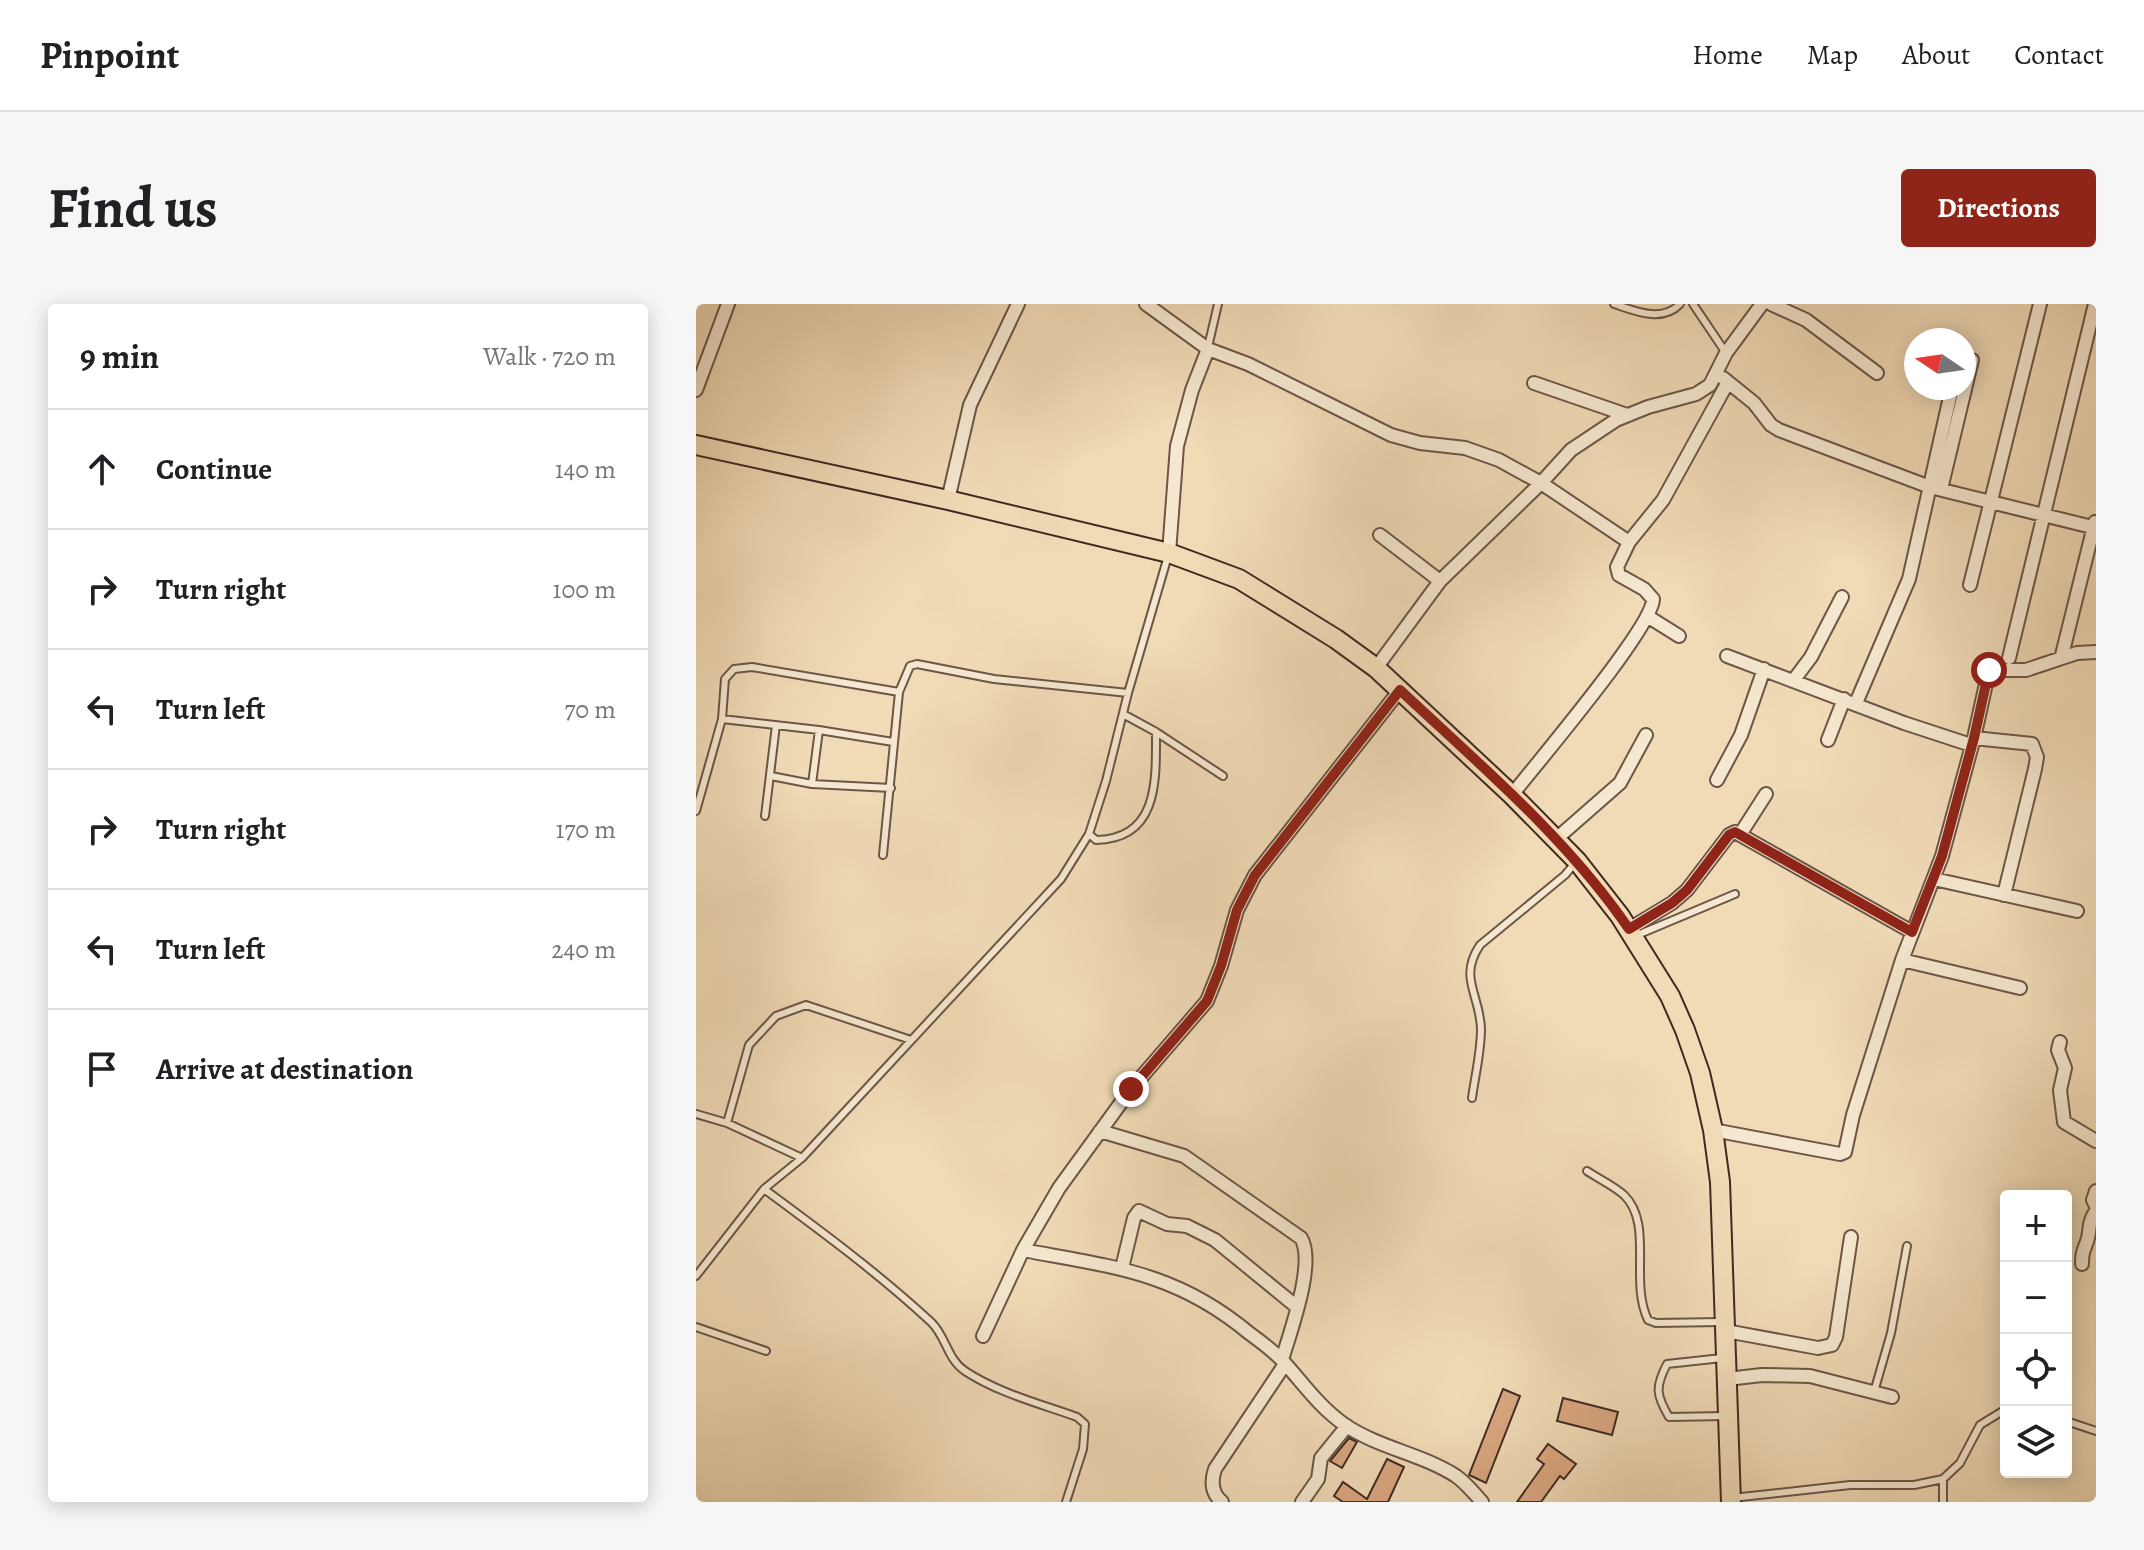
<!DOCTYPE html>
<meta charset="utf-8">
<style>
:root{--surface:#fff;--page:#f6f6f6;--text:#202124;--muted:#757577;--line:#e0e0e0;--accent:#8f2418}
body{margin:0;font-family:Alegreya,serif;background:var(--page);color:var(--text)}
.controls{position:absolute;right:24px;bottom:24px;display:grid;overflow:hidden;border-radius:8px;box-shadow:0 4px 20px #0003}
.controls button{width:72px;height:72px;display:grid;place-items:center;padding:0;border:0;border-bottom:2px solid var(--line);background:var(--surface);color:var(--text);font:40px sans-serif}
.compass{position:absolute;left:1208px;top:24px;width:72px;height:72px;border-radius:50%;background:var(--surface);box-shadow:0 4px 20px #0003;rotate:283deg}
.stop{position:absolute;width:24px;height:24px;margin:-18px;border:6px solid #8f2418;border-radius:50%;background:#fff}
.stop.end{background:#8f2418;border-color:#fff;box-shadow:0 2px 8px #0008}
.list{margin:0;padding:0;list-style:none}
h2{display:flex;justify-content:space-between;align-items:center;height:104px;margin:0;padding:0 32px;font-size:34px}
h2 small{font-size:26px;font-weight:400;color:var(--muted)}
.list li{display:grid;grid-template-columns:52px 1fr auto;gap:24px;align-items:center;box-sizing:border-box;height:120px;padding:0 32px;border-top:2px solid var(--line)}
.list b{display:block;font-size:30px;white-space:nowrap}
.list em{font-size:26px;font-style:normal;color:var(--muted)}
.icon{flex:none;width:44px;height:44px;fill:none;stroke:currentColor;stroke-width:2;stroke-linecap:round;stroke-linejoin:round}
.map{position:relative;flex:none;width:1400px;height:1198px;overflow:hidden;border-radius:8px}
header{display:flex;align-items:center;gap:48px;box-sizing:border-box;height:112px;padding:0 40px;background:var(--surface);border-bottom:2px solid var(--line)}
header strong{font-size:38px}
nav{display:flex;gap:44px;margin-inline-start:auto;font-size:28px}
.intro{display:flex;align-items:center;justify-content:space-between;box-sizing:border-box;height:192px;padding:0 48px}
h1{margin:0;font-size:56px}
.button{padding:20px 36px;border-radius:8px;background:var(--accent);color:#fff;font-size:28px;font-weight:700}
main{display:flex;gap:48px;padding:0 48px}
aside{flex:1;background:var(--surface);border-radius:8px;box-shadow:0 4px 20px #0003}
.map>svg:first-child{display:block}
.building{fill:#daa780;stroke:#3f2a22;stroke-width:2}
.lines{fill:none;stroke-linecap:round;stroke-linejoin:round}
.lane-casing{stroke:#6c5647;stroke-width:10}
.street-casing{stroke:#6c5647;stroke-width:16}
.primary-casing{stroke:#3f2a22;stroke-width:22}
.lane{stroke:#f6e8d0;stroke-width:6}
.street{stroke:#f6e8d0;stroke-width:12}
.primary{stroke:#f1dbb7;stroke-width:18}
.route{stroke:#8f2418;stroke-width:10}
</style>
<header>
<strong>Pinpoint</strong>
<nav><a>Home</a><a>Map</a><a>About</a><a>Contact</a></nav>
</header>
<div class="intro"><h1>Find us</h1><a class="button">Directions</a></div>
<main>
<aside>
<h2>9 min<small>Walk · 720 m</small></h2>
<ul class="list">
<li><svg class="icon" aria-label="ahead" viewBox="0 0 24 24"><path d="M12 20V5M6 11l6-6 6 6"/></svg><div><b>Continue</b></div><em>140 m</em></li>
<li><svg class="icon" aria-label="right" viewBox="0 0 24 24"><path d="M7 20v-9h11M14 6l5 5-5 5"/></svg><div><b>Turn right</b></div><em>100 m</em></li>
<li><svg class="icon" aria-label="left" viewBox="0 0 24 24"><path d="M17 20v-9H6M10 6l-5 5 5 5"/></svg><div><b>Turn left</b></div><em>70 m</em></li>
<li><svg class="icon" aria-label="right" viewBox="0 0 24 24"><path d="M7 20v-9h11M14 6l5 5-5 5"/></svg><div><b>Turn right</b></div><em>170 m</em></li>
<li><svg class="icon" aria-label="left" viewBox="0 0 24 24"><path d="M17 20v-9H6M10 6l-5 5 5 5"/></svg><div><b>Turn left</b></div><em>240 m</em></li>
<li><svg class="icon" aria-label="arrive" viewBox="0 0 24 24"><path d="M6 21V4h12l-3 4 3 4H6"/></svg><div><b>Arrive at destination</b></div></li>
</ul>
</aside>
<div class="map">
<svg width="1400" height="1198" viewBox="0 0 1400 1198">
<rect width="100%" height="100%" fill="#f1dbb7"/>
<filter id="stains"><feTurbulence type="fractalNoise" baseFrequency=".0025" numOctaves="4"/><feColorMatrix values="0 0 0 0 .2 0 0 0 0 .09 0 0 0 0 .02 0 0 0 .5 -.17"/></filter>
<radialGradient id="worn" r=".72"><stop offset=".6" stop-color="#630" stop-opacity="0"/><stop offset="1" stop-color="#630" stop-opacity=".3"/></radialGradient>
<path class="building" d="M807,1085L824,1092L790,1179L773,1171Z
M867,1094L922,1108L916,1131L861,1117Z
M653,1134L661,1138L646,1164L634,1157Z
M852,1140L880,1160L868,1175L864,1172L845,1198H821L848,1160L841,1155Z
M691,1155L708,1163L692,1198H647L638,1192L647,1178L671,1195Z"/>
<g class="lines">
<defs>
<path id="lane" d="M918,0C939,7 966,19 984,0
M997,0L1030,49
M512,43L522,0
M427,410L460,428L527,472
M26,415L123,426L197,438
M75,472L116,480L195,484
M116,480L123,426
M0,507L26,415L29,375L38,365L56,363L203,388L214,362L221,360L298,375L432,389L472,252
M69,512L80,421
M393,530L400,536C463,535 460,476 460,428
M187,551L203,388
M939,632L1039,590
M776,794C779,772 785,748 785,725C784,690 762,674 784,641L869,571L879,559
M0,810L31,819L106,854
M31,819L53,741L80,712L110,701L215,736
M891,867C903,875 918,882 928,891C958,920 933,977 952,1016L960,1019L1025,1018
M68,885C125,927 182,969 235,1018C250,1032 251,1055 269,1067C302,1089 345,1100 381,1113L389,1120L387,1145L370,1198
M0,972L68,885L106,854L365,575L393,530L410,477L432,389
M0,1023L70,1047
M1026,1054L971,1060C959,1083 960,1091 973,1113L1029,1112
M1178,1088L1195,1029L1211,942
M1370,1117L1400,1127
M1036,1194L1154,1181H1218L1247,1175L1264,1159L1284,1121L1310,1105
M1247,1198V1175"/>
<path id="street" d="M450,0L512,45L552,60L695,131L724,139L769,144L803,156L845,179L933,238
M1075,0L1110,16L1181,69
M1027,74L1058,99L1075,121L1083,126L1234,183L1400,224
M838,79L931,111
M0,86L32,0
M1245,185L1276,56
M252,196L274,101L322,0
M684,231L744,277
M473,249L481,142L496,86L512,45
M1274,281L1344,0
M951,312L983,332
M1366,351L1399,218
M1031,352L1208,419L1275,441
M1313,354L1399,0
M680,364L744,277L845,179L875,146L920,116L952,103L1000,90L1014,81L1030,49L1066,0
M1097,377L1115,353L1146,293
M1160,399L1213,275L1256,84
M1278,434L1336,440L1341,453L1339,465L1308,591
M1132,436L1148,395
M1021,476L1045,431L1068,365
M816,491C840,460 957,323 957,295L948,285L923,271L921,263L933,238L967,196L1032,78
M1045,529L1070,490
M859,536L924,479L950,431
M1238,575L1381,607
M933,625L976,599L991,586L1033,531L1039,528L1216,628
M1206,656L1324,684
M1364,738L1362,746L1369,764L1364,786L1368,818L1400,837
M1017,826L1144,850L1149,848L1157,811L1206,656L1246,552L1278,434L1293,366H1330L1381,349L1400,348
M404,827L488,852L605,934C620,959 594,1028 586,1056
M1400,887L1397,896L1400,902
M327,946C417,963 480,968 553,1029C564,1037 576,1046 586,1056C607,1079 623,1103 649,1121C683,1144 726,1150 760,1172C770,1179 778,1189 786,1198
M1386,960C1386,950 1387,948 1390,940C1396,927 1390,921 1400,907
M426,964L438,914L443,907L471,920L491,922L519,936L601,1003
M1030,1027L1122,1044L1136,1041L1140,1033L1155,933
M287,1032L327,946L363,884L435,785L511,697L525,662L541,606L559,571L704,386
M1031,1075L1066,1071L1114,1072L1196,1093
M526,1198C515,1189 515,1177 519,1165L589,1060
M606,1198L622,1175L625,1154L651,1122"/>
<path id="primary" d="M0,141L252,196L473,249L543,275L640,335L680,364L816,491L881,557L924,612L974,692L989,726L1004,769L1017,826L1024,878L1035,1198"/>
</defs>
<use href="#lane" class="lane-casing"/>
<use href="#street" class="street-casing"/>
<use href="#primary" class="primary-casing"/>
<use href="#lane" class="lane"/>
<use href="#street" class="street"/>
<use href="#primary" class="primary"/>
</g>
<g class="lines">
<path class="route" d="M435,785L511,697L525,662L541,606L559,571L704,386C784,461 871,534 933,625L976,599L991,586L1033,531L1039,528L1216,628L1246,552L1278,434L1293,366"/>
</g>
<rect width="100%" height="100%" filter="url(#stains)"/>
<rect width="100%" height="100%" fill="url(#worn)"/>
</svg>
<div class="controls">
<button>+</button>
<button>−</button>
<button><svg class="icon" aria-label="locate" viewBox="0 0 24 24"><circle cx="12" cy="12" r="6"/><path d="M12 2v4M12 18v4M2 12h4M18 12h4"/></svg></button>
<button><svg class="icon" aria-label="layers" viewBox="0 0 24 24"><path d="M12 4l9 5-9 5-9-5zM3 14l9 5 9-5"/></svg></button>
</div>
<svg class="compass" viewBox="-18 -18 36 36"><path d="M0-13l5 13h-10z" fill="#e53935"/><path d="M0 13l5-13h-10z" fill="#757577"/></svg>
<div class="stop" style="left:1293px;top:366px"></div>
<div class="stop end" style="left:435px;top:785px"></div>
</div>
</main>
